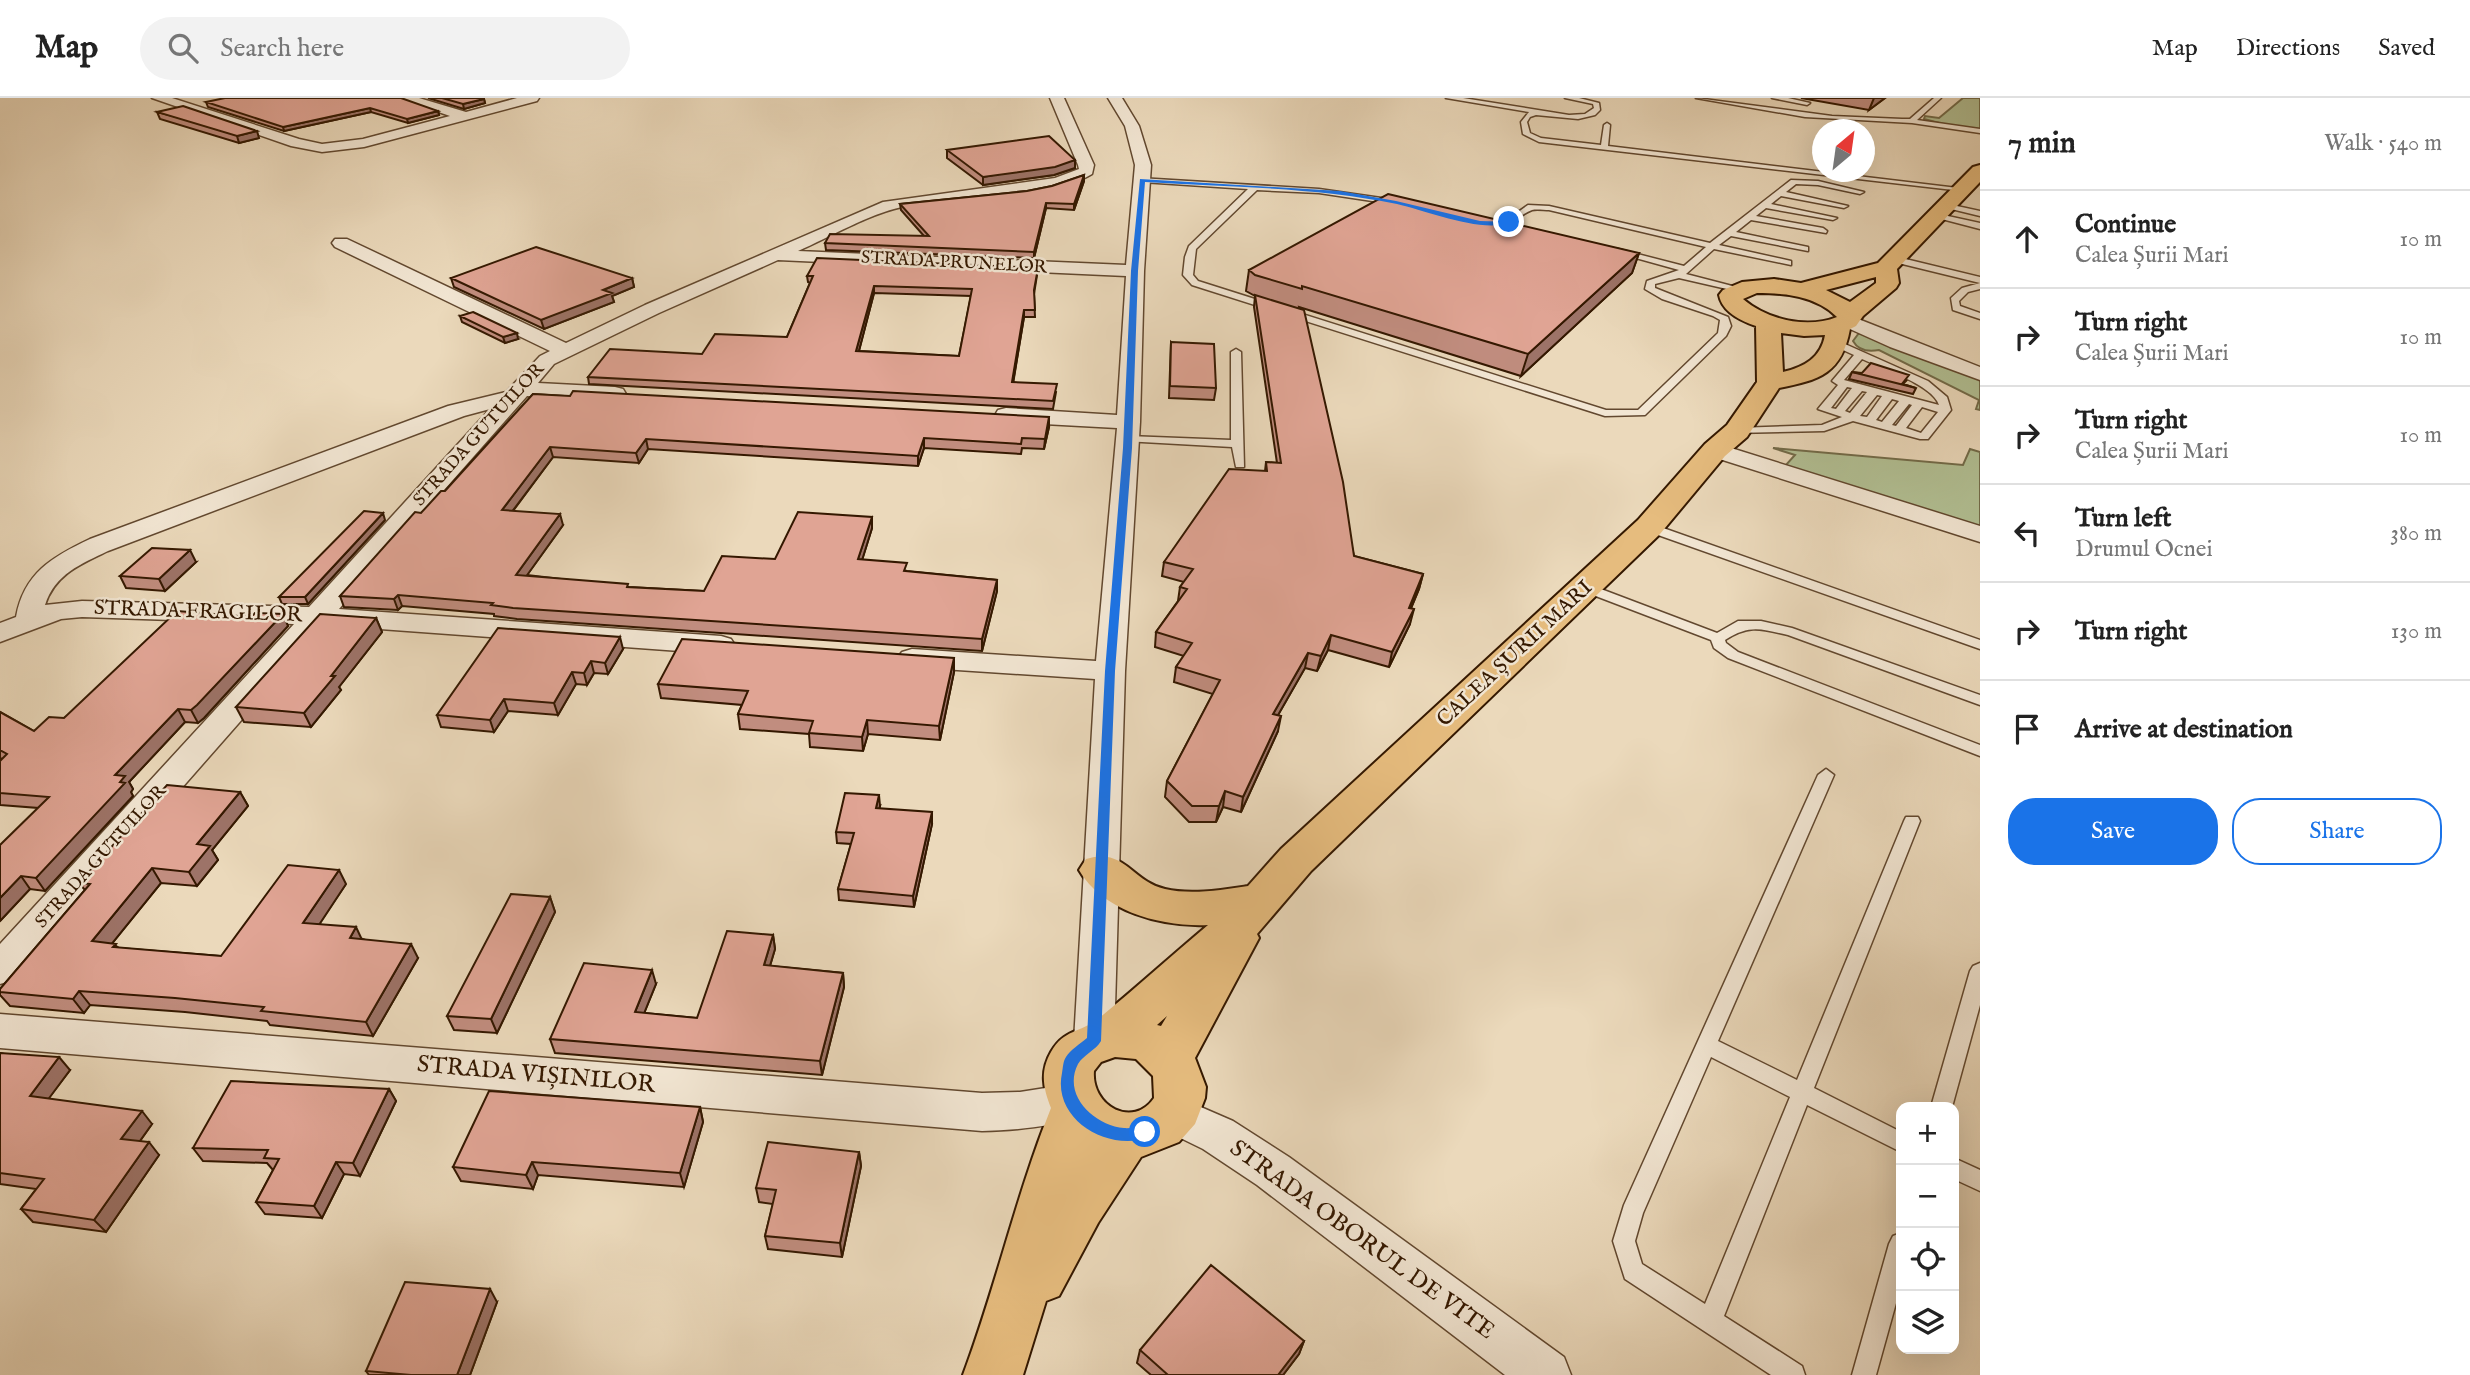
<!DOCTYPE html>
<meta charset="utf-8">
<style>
:root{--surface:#fff;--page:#f2f2f2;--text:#222;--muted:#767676;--line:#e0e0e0;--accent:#1a73e8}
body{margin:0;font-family:"IM FELL English",serif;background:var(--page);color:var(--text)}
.controls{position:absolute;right:21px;bottom:21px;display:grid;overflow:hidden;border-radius:14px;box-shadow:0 7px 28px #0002}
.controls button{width:63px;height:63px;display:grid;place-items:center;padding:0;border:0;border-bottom:2px solid var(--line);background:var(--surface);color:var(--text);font:35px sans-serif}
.compass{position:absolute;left:1812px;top:21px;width:63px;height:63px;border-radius:50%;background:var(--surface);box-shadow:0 7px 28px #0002;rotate:29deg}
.stop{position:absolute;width:21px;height:21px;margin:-16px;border:5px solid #1a73e8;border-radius:50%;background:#fff}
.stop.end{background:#1a73e8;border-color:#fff;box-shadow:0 2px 7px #0008}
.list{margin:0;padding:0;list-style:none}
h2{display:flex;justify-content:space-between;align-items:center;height:91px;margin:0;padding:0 28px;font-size:30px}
h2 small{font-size:23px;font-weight:400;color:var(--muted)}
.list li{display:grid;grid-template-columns:46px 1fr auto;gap:21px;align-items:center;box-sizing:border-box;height:98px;padding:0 28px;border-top:2px solid var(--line)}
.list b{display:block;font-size:26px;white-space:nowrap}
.list p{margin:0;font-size:23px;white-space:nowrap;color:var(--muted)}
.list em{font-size:23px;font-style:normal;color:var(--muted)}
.actions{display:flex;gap:14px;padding:21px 28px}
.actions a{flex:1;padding:16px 0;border:2px solid var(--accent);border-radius:28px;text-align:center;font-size:24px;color:var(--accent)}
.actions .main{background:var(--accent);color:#fff}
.icon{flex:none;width:38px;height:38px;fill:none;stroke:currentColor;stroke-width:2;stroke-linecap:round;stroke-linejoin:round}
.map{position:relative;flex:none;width:1980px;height:1277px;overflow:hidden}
header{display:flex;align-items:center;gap:42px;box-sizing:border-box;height:98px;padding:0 35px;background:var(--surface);border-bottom:2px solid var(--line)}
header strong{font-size:33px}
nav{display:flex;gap:38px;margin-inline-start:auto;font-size:24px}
.search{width:490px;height:63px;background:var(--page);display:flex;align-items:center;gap:18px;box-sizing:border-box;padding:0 24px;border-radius:38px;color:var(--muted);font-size:26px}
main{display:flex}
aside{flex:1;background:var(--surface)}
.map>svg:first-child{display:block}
.green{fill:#b2c094;stroke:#736c4a;stroke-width:2}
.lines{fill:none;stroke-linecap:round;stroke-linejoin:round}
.service-casing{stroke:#62482f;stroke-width:3}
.minor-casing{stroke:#62482f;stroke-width:3}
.primary-casing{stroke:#341800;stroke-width:4}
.service{fill:#f2e6d3;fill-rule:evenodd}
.minor{fill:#f2e6d3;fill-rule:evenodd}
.primary{fill:#e6bc7e;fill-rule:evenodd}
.wall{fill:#c18d7f;stroke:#341800;stroke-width:2;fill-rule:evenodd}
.shaded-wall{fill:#9d7368;stroke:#341800;stroke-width:2}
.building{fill:#e0a494;stroke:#341800;stroke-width:2;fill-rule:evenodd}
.route{fill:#1a73e8}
.labels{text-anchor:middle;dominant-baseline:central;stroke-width:5;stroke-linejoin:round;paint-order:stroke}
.far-street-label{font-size:18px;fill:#341800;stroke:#f2e6d3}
.street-label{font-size:21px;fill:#341800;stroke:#f2e6d3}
.near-street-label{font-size:24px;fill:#341800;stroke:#f2e6d3}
</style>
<header>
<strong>Map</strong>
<div class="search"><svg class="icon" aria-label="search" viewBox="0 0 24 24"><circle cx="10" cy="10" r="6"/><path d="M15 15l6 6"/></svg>Search here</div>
<nav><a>Map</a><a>Directions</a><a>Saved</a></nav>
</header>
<main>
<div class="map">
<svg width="1980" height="1277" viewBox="0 0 1980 1277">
<rect width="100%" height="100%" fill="#ebd9bb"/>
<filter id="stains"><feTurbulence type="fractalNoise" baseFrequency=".00286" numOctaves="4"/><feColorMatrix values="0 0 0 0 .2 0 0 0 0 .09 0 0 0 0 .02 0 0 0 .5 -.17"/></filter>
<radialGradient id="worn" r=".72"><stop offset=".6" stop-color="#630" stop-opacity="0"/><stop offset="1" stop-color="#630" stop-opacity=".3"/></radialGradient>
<path class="green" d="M1963,0H1980V31L1951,28L1924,21L1925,18L1939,20Z
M1859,235L1980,281V312L1976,311L1979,302L1879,252C1868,254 1858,252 1853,243Z
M1773,350L1963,367L1970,351L1980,354V431L1785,368L1795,357Z"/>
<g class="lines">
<defs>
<path id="service" d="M1446,0H1463L1569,17L1585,16L1594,10L1593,6L1565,0H1579L1599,5L1600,12L1595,17L1578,21L1536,17L1530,19L1527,24L1530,35L1541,40L1601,47L1604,27L1607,25L1610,27L1608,48L1966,91L1962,93L1539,44L1523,36L1521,24L1529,14Z
M1696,0L1832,18L1902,21H1910L1934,0H1941L1917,22L1980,31V35L1912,25L1805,19Z
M1772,0H1788L1810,5L1807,7Z
M1139,80L1319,91L1402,103L1399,107L1319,95L1257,92L1196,151L1193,177L1198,183L1606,312H1638L1718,235L1720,222L1713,218L1662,201L1645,191L1647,183L1679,172L1614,154L1618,151L1684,168L1706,149L1549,112C1544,112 1536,111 1532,112C1516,118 1505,136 1485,126L1486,124L1507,122L1528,107L1549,108L1710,145L1791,82L1818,83L1864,94L1860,96L1818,87L1796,86L1786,94L1848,108L1844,110L1781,98L1771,106L1837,120L1833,122L1766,110L1756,118L1823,130L1827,133L1826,135L1751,122L1736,134L1808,149V153L1731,138L1719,147L1791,163V167L1714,151L1686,176L1740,190V194L1679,180L1655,186V190L1728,219L1731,228L1726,238L1645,317L1605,318L1192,187L1183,177L1185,159L1189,148L1248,91L1142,84Z
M1943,105L1980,113V118L1943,109Z
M1934,115L1980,125V131L1934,119Z
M1893,158L1980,179V185L1890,163L1889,161Z
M1980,185V191L1968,194L1959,203L1960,208L1980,215V221L1953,212L1951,200L1962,190Z
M1836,242L1928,283L1947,299L1951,312L1928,341H1920L1853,323L1824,333L1733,335V331L1737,330L1822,327L1842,319L1818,311L1838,287L1832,283L1854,257L1832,247L1831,245ZM1862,261C1881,270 1933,287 1939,307L1844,282ZM1847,289L1852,290L1836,311L1831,310ZM1862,293L1867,294L1850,315L1845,313ZM1877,297L1882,298L1867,319L1860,318ZM1892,301L1899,303L1882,324L1876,322ZM1909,306L1912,307L1896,328L1892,327ZM1922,309L1938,314L1921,335L1906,330Z
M1236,251L1241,254L1244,369H1236L1232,349L1124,343V339L1128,338L1231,342V254Z
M1649,425L1980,542V551L1644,432L1643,429Z
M1585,485L1717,535L1738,523H1761L1792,530L1980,597V607L1788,537C1761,531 1750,526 1725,542L1726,545L1738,554L1980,647V658L1728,560L1714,550L1711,542L1580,492L1578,489Z
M1826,671L1834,677L1718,943L1797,982L1904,723L1906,719H1918L1920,723L1814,990L1901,1034V1054L1807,1007L1724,1218L1802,1268L1805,1277H1771L1625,1181L1613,1143L1624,1107L1818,677ZM1711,959L1790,999L1705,1206L1642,1166L1635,1143L1643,1115Z
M1980,865V907L1952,1009H1931L1970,873L1973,868Z
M1954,1060L1980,1072V1093L1954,1081Z
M1901,1135V1187L1876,1277H1852L1889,1146L1893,1138Z"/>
<path id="minor" d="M152,0H172L299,41L322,46L363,41L450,18L398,0H419L466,14L517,0H539L537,3L364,49L322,54L291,48Z
M1050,0H1064L1094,67L1092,76C1046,104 957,98 902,109C869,116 830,139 798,153L1126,167L1135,67L1125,28L1108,0H1122L1139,28L1151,67L1144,173L1140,324L1125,573L1114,943L1108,955L1094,960L1080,955L1074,943L1095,581L912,569L902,566L897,560L902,554L912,551L1096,563L1117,330L1006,324L998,322L995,317L998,312L1006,310L1117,317L1126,178L778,162L659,215L554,266L538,285L615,289L623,291L626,296L623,301L615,303L527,298L339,511L721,538L731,541L735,547L731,553L721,556L325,527L13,882L0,886V846L294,526L82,519L61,521L0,544V525L16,519C24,475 52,459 90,441L448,308L506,294L540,258L550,253L335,149L332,145L335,141H347L566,245L645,207L883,104L1055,80L1079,71L1078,67ZM490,311L309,509L82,503L45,507C55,476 81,466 108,453L464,318Z
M1848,217L1980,269V282L1890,249L1841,227L1838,223Z
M1715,345L1980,428V444L1707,357L1703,352L1707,347Z
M0,916L982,995L1020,994L1071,986L1086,991L1092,1004L1086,1017C1052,1029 1017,1032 982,1033L0,950Z
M1173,997L1233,1023L1289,1059L1564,1259L1571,1277H1505L1257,1087L1203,1051L1158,1029L1152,1016L1158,1003Z"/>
<path id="primary" d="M1980,67V84L1897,171L1899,185L1896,190L1863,218L1856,228L1850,231C1842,275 1820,282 1779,290L1747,339L1725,358L1660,436L1311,773L1257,836L1259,840L1195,960L1206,989L1205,1000L1195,1026L1179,1044L1141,1059L1098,1125L1059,1198L1046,1203L1023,1277H963C996,1189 1016,1097 1051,1010C1043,990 1040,973 1051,954C1064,931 1080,935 1098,921C1135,891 1171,858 1208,827C1162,829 1103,814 1079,772L1086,761C1125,749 1131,783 1165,791C1191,797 1221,792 1248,788L1281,751L1638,422L1705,346L1727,327L1757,284L1756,228C1741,223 1722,214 1719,197L1723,192L1742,184L1774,181L1801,185L1878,165L1973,69ZM1876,179V185L1850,204L1826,192ZM1757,195C1785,195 1816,198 1837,219C1807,231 1768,222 1743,201ZM1781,235L1804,238L1825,237C1821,260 1804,269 1783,274ZM1167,918L1161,928L1157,927ZM1115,959L1136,961L1153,978L1154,1000C1133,1031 1091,1008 1094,973L1101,964Z"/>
</defs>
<use href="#service" class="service-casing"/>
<use href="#minor" class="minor-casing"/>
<use href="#primary" class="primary-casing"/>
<use href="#service" class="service"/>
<use href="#minor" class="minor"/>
<use href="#primary" class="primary"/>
</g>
<path class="wall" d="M428,0H480L484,1L485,5L464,11Z
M1801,0H1885L1869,12Z
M206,4L438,13L439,17L408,25L371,14L284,33L208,9Z
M157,14L259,40L239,45L160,21Z
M947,52L1075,62V70L1054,77L983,87L947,60Z
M1084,77V83L1074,112L1046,110L1034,160L826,152L825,145L924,138L901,112L900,106L1027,93L1052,88Z
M1639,155L1632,175L1521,278L1299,209L1354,458L1423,476L1419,491L1411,510L1410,526L1389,569L1328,552L1317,573L1305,570L1278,617V633L1241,714L1223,709L1216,724H1189L1165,699L1167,683L1213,596L1174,584L1176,569L1184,558L1155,549L1156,534L1178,503L1180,489L1184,484L1162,478L1164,464L1265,373L1266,364L1277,365L1254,209L1255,198L1246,193L1249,172Z
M1037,177L1034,196L1035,219H1024L1013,284L1056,294L1053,311L589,286L588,279L787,239L810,185L808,184L807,178ZM874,195L971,198L959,258L859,253Z
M451,180H632L634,189L612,198L614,204L544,231L454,189Z
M460,218L518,241L505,245L462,224Z
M1171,244L1216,290L1214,302L1169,300Z
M1852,274L1906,283L1903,286L1916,290L1913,296L1849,281Z
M533,296L1049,329L1044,351L1022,350L1021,356L924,350L918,368L648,351L639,365L553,359L513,413L563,427L527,477L629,489L704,493L872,419V430L862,462L907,473L997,482V493L982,553L517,521L494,518V516L402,508L398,512L344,509L340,498L421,415L445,393Z
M385,422L308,506H282L279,499Z
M196,464L165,493L126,490L120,478Z
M283,516L288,528L204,620L198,625L185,624L129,684L133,691L131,694L133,698L45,793L30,791L0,823L38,710L0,707V663L2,661L0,660V614L34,633L64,620L251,519Z
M376,520L382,534L339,589L341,592L311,629L244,624L236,609Z
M623,551L608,576L594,575L587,587L576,586L558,617L508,613L494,634L441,629L437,617Z
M954,574L940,642L868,636L863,653L810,649L809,636L740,631L738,616L742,607L661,600L658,586Z
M240,694L248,708L212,752L218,762L197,788L161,785L112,845L119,850L221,858L346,786L319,826L418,860L373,938L270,927L267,923L185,914L90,907L84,915L10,908L0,897V891L85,792L79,785Z
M880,708L879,711L932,726L914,809L839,802L838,791L851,746L837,745L836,734Z
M550,799L555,814L497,935L454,932L447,918Z
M773,837L775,851L770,868L843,875L844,889L822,977L555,955L550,941L656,886L644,915L697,920Z
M0,955L70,972L48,1001L152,1026L140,1043L159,1057L106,1134L33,1124L21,1111L36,1091L0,1086Z
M389,991L396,1003L360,1078L344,1076L322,1120L265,1116L256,1104L273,1072L267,1065L203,1063L193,1050Z
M700,1009L703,1024L684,1089L538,1077L533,1091L461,1083L453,1069Z
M859,1054L861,1068L842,1159L768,1151L765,1138L773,1106L759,1104L756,1090Z
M497,1204L470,1277H369L366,1273Z
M1304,1243L1299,1256L1283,1277H1151L1137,1265L1140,1252Z"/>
<path class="shaded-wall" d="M1874,0H1885L1869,12Z
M484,1L485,5L464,11L463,6Z
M370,10L371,14L284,33L283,29Z
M438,13L439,17L408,25L407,21Z
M257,33L259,40L239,45L237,38Z
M1075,62V70L1054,77L983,87V79Z
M1084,77V83L1074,112V106Z
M1046,105V110L1034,160V154Z
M1639,155L1632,175L1521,278L1528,256Z
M632,180L634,189L612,198L614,204L544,231L541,222L603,192Z
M874,188V195L857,260L856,253Z
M1024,212V219L1012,292V284Z
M517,235L518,241L505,245L503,239Z
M1049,319V329L1044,351L1045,341Z
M924,340V350L918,368V358Z
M646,341L648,351L639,365L636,355Z
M550,349L553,359L505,423L502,412Z
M383,415L385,422L308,506L305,499Z
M560,416L563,427L520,487L516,477Z
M872,419V430L859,472L858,461Z
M190,452L196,464L165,493L159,481Z
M1423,476L1419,491L1405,525L1409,510Z
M997,482V493L982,553V541Z
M398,497L402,508L398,512L394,501Z
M1414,511L1410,526L1389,569L1392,554Z
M283,516L288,528L204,620L198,625L191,612Z
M376,520L382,534L339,589L341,592L311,629L304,615L331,578Z
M1331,537L1328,552L1317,573L1321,558Z
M620,539L623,551L608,576L605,565Z
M1308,555L1305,570L1270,631L1273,616Z
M954,560V574L940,642L939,628Z
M591,563L594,575L587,587L584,575Z
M572,574L576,586L558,617L554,605Z
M504,601L508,613L494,634L490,622Z
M178,611L185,624L129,684L133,691L131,694L133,698L45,793L36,780L115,677Z
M1281,618L1278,633L1241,714L1243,699Z
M867,622L868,636L863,653L862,639Z
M1225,693L1223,709L1216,724L1219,708Z
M240,694L248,708L212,752L218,762L197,788L189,774L197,746Z
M879,697L880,708L877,722L876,710Z
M932,714V726L914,809L913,798Z
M152,770L161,785L102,858L92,843Z
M339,772L346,786L311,839L303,825Z
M21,778L30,791L0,823V800Z
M550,799L555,814L497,935L491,921Z
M356,829L363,844L350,840Z
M773,837L775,851L766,881L764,867Z
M411,846L418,860L373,938L366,924Z
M652,872L656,886L639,928L635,914Z
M843,875L844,889L822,977L820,963Z
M79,893L90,907L84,915L73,901Z
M59,959L70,972L41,1011L30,998Z
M389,991L396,1003L360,1078L353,1065Z
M700,1009L703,1024L684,1089L680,1075Z
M142,1013L152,1026L132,1054L121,1041Z
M149,1044L159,1057L106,1134L94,1122Z
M859,1054L861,1068L842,1159L840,1145Z
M336,1064L344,1076L322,1120L314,1108Z
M532,1064L538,1077L533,1091L526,1077Z
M490,1191L497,1204L470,1277H457Z
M1304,1243L1299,1256L1283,1277H1278Z"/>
<path class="building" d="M225,0H401L438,13L407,21L370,10L283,29L206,4Z
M442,0H480L484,1L463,6Z
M183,8L257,33L237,38L157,14Z
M1049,38L1075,62L1055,69L983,79L947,52Z
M1084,77L1074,106L1046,105L1034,154L825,145L830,136L929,138L900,106L1027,93L1052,88Z
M1388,96L1639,155L1528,256L1302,188V191L1255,177L1249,172Z
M536,149L632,180L603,192L612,195L541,222L451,180Z
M817,160L1038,170L1034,192L1035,212H1024L1012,284L1057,286L1053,303L588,279L610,251L702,256L715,236L787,239L813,178H807ZM874,188L972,191L959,258L856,253Z
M1255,197L1304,212L1343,384L1354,458L1423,476L1409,510L1414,511L1392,554L1331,537L1321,558L1308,555L1273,616L1281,618L1243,699L1225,693L1219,708H1192L1167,683L1220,582L1176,569L1192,545L1156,534L1187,491L1180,489L1193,471L1164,464L1229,371L1267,373L1266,364L1281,365Z
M473,214L517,235L503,239L460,218Z
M1171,244L1214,246L1216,290L1170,288Z
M1871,265L1909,277L1902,286L1916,290L1852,274L1862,275Z
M573,293L1049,319L1045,341L1022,340L1021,346L924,340L918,358L646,341L636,355L550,349L502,412L560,416L516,477L628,486L627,489L704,493L722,458L775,461L798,414L872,419L858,461L907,465L904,473L997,482L982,541L513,510L491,507L493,505L398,497L394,501L340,498L415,414L421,415L441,393H445L533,296L570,298Z
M364,413L383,415L305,499H279Z
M152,450L190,452L159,481L120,478Z
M177,513L251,519L255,515L283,516L197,607L191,612L178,611L115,677L125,678L120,684L125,685L36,780L21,778L0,800V747L49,699L0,695V663L7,656L0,652V614L34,633L49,619L64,620Z
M320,516L376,520L331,578H335L304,615L236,609Z
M498,530L620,539L605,565L591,563L584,575L572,574L554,605L504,601L490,622L437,617Z
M682,541L954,560L939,628L867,622L862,639L809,635L813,623L738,616L748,593L658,586Z
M167,687L240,694L197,746L210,748L189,774L152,770L92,843L116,846L113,849L221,858L288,767L339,772L303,825L356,829L350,840L411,846L366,924L261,913L264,909L175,900L79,893L73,901L0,894V891L90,786L79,785Z
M845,695L879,697L876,710L932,714L913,798L838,791L854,735L836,734Z
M511,796L550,799L491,921L447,918Z
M727,833L773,837L764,867L843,875L820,963L550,941L584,865L652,872L635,914L697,920Z
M0,955L59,959L30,998L142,1013L121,1041L149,1044L94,1122L21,1111L44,1081L0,1075Z
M231,983L389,991L353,1065L336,1064L314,1108L256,1104L279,1061L264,1060L268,1052L193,1050Z
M489,993L700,1009L680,1075L532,1064L526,1077L453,1069Z
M768,1044L859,1054L840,1145L765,1138L776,1092L756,1090Z
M1211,1167L1304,1243L1278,1277H1168L1140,1252Z
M405,1184L490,1191L457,1277H411L366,1273Z"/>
<path class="route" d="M1140,81L1340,93L1396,103L1480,123L1512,124C1482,136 1428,113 1397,106C1315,89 1228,89 1145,84L1138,173L1132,350L1115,573L1101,943C1096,952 1083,957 1078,966C1062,997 1094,1027 1124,1030C1133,1031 1141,1026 1150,1030L1153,1034L1150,1039C1109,1055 1052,1022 1062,975C1063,970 1063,963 1066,959C1070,952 1080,946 1087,940L1105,573L1123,350L1131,173Z"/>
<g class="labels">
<g class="far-street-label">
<text transform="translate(954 165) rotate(3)">STRADA PRUNELOR</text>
<text transform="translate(479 337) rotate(-48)">STRADA GUTUILOR</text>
<text transform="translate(101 759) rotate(-48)">STRADA GUTUILOR</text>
</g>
<g class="street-label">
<text transform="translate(198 514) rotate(2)">STRADA FRAGILOR</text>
<text transform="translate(1515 556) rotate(-43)">CALEA ȘURII MARI</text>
</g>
<g class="near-street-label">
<text transform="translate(536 977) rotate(5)">STRADA VIȘINILOR</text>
<text transform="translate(1362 1142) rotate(36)">STRADA OBORUL DE VITE</text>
</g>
</g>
<rect width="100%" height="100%" filter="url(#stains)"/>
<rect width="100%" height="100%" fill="url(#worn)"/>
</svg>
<div class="controls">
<button>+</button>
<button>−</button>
<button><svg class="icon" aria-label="locate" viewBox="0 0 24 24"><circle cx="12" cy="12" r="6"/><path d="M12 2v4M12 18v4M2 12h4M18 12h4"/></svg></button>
<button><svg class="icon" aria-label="layers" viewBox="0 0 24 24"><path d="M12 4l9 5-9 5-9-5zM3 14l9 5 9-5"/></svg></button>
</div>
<svg class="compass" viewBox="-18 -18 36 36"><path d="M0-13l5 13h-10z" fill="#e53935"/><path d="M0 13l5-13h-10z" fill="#767676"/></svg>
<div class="stop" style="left:1145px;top:1034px"></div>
<div class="stop end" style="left:1509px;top:124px"></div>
</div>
<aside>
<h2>7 min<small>Walk · 540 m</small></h2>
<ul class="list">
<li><svg class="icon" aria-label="ahead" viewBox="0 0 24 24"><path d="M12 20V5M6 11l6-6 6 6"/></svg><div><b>Continue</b><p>Calea Șurii Mari</p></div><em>10 m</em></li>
<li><svg class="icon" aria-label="right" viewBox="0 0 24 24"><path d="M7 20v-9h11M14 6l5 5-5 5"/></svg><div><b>Turn right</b><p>Calea Șurii Mari</p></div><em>10 m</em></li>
<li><svg class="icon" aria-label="right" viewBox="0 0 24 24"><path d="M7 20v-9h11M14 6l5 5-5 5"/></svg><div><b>Turn right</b><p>Calea Șurii Mari</p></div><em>10 m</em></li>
<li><svg class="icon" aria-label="left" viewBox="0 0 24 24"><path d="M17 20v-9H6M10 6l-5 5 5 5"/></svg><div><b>Turn left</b><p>Drumul Ocnei</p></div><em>380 m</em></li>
<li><svg class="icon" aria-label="right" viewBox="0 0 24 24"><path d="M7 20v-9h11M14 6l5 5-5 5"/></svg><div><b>Turn right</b></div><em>130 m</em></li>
<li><svg class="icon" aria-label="arrive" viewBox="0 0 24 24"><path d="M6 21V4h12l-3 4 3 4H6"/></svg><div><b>Arrive at destination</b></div></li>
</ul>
<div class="actions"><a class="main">Save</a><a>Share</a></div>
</aside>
</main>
